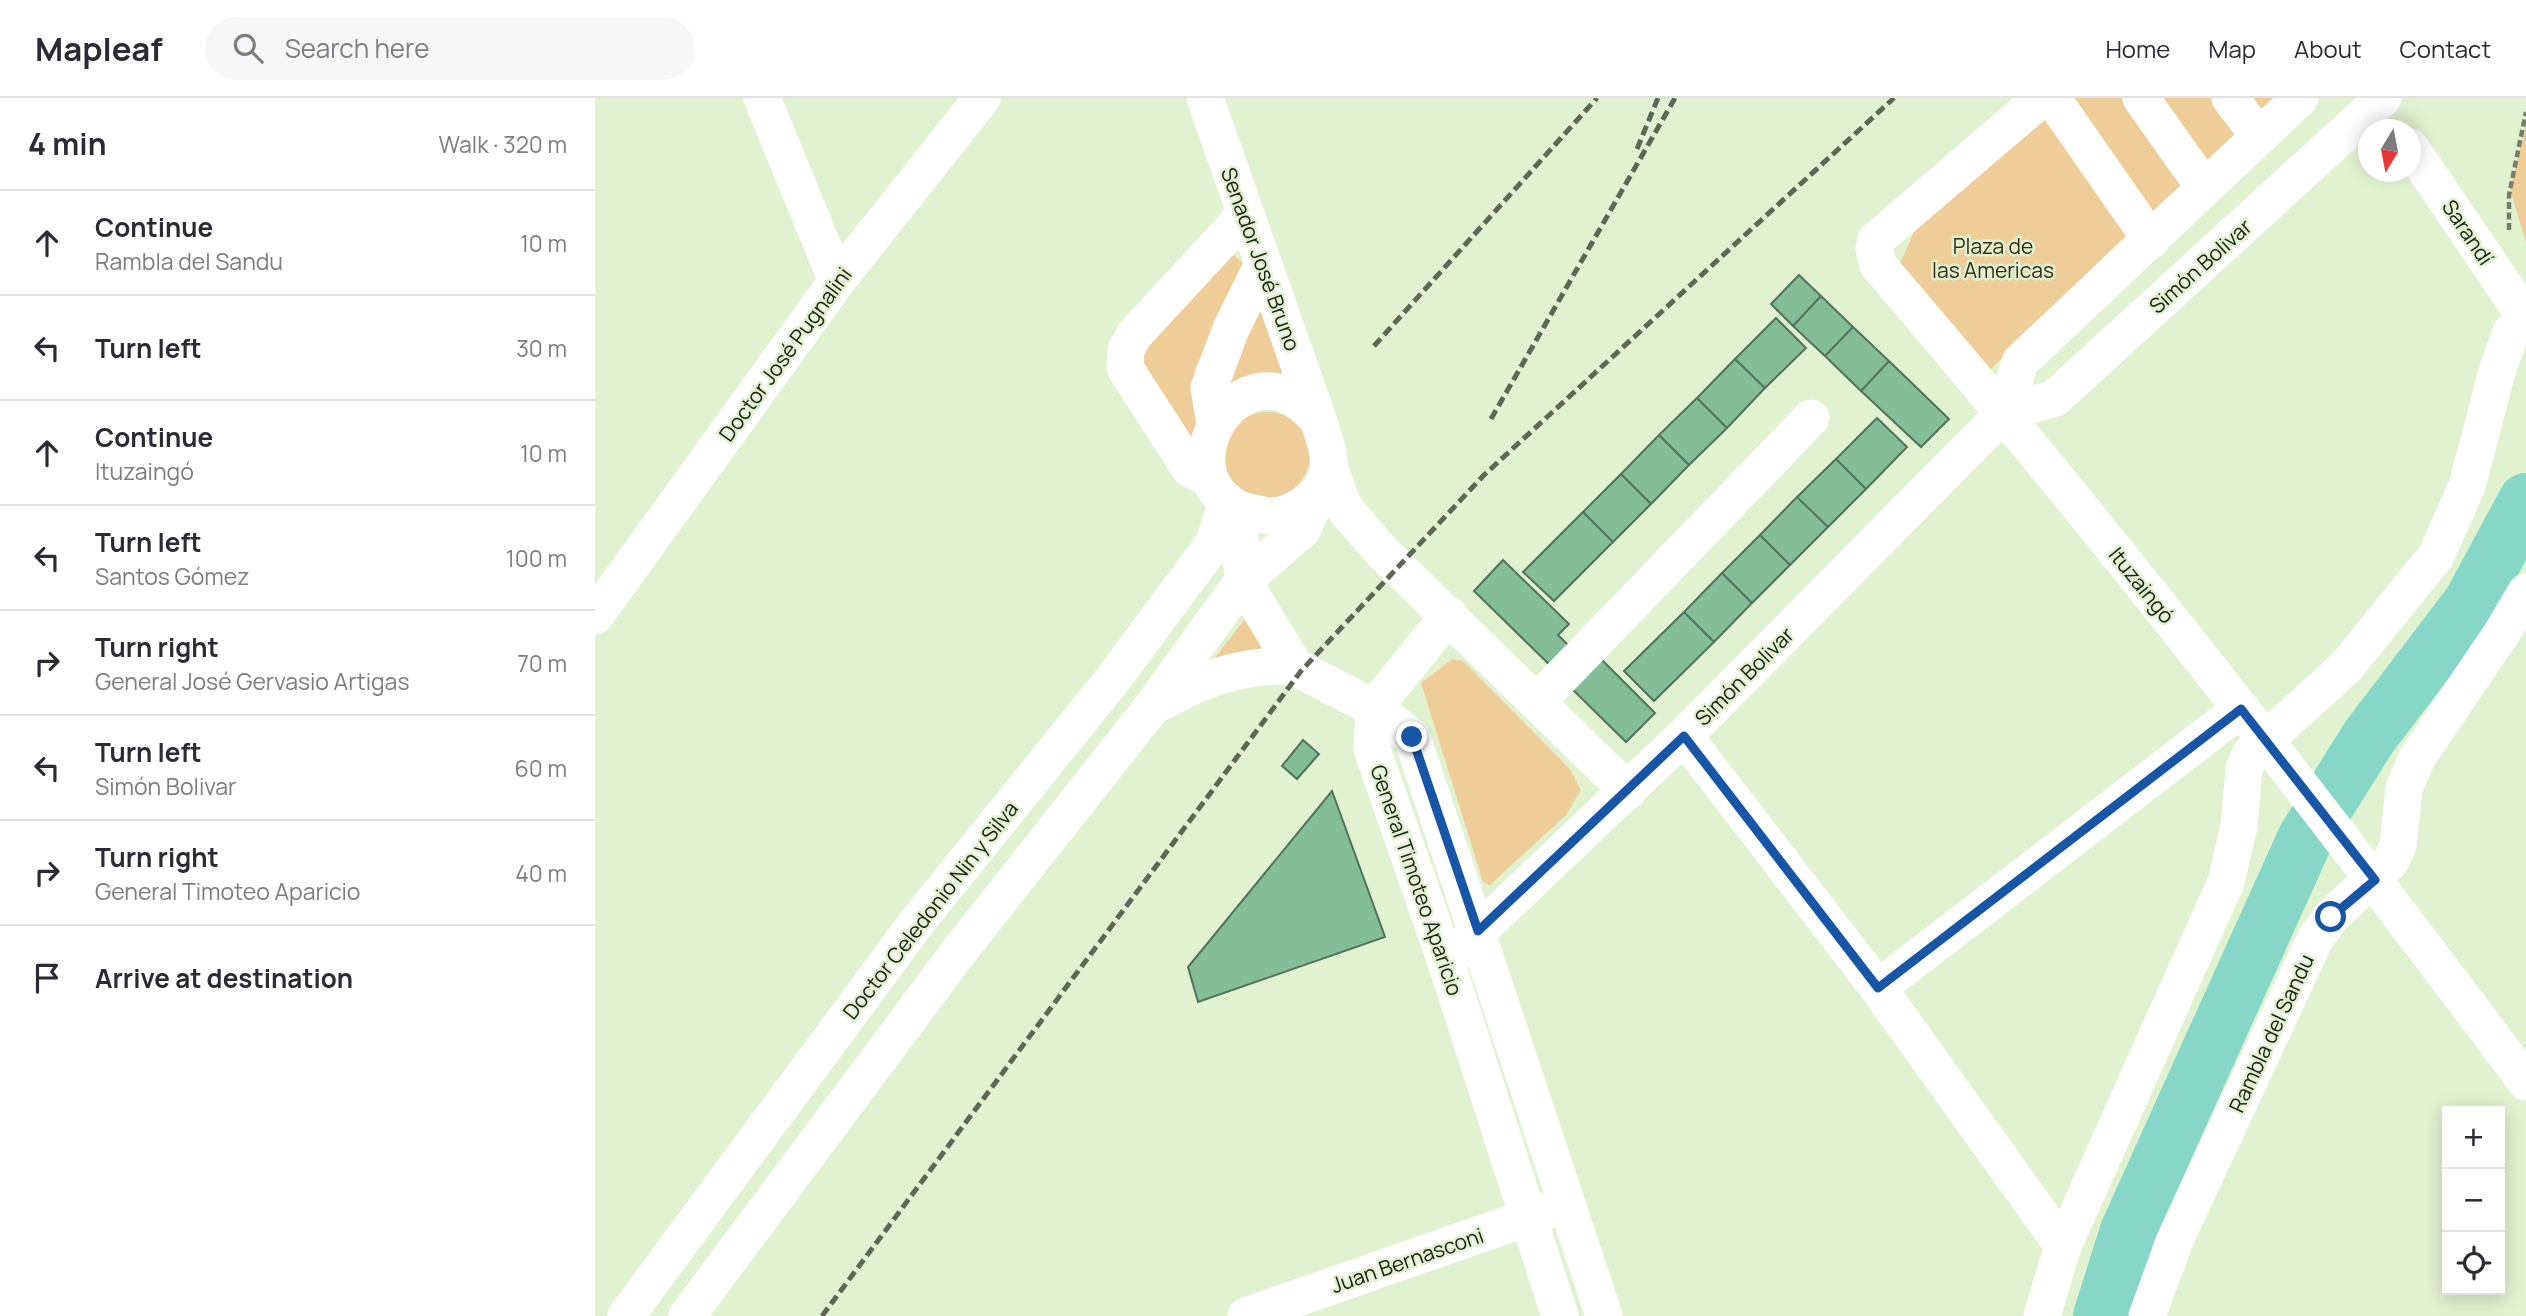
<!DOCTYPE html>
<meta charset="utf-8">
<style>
:root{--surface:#fff;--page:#f7f7f7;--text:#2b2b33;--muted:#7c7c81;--line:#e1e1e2}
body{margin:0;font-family:Manrope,sans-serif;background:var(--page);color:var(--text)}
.controls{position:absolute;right:21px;bottom:21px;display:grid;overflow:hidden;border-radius:0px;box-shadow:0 4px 18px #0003}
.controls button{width:63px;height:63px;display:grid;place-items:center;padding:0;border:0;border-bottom:2px solid var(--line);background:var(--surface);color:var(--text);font:35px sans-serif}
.compass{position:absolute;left:1763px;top:21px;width:63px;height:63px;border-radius:50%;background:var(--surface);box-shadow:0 4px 18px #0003;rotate:190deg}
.stop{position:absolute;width:21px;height:21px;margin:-16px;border:5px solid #1756a7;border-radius:50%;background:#fff}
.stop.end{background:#1756a7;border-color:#fff;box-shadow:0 2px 7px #0008}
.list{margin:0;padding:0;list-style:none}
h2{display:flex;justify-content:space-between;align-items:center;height:91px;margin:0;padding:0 28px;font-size:30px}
h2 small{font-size:23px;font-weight:400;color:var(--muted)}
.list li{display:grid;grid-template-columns:46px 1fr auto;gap:21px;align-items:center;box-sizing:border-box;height:105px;padding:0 28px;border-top:2px solid var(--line)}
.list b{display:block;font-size:26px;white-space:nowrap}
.list p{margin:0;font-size:23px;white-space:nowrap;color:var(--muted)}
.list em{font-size:23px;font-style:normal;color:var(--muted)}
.icon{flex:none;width:38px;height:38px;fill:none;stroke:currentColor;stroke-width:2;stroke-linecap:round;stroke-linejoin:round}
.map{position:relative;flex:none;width:1931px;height:1218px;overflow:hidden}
header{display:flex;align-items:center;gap:42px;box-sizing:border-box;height:98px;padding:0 35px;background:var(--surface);border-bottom:2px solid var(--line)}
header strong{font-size:33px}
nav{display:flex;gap:38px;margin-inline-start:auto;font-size:24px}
.search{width:490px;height:63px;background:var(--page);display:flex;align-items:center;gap:18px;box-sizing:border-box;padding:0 24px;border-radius:38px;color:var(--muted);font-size:26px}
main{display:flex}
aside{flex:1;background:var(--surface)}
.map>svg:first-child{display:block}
.green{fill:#efcd99}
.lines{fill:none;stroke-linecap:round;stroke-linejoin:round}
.river{stroke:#86d7c7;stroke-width:56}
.building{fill:#83be96;stroke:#53715c;stroke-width:2}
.path{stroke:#747f6a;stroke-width:4.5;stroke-dasharray:7 3.5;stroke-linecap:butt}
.minor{stroke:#fff;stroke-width:37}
.rail{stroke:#5d6754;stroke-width:5;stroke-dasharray:10 5;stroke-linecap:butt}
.route{stroke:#1756a7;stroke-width:9}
.labels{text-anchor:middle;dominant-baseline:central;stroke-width:5;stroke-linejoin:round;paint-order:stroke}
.street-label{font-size:21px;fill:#191f13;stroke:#e1f2d1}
.park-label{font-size:21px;fill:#3a2b12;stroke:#e1f2d1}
</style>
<header>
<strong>Mapleaf</strong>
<div class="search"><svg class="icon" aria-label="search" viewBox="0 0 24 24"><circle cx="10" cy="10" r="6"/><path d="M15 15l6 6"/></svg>Search here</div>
<nav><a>Home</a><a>Map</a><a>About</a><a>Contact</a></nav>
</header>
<main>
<aside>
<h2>4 min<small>Walk · 320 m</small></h2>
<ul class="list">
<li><svg class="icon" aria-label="ahead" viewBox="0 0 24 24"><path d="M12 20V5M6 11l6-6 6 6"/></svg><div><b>Continue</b><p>Rambla del Sandu</p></div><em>10 m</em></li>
<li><svg class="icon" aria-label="left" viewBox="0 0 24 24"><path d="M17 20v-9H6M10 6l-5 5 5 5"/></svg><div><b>Turn left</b></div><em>30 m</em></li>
<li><svg class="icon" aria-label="ahead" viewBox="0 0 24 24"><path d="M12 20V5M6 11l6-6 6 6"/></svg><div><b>Continue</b><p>Ituzaingó</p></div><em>10 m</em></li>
<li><svg class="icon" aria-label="left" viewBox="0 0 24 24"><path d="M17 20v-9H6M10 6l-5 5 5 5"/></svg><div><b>Turn left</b><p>Santos Gómez</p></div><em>100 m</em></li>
<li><svg class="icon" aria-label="right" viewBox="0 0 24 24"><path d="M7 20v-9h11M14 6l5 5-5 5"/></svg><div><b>Turn right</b><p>General José Gervasio Artigas</p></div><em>70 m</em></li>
<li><svg class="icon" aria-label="left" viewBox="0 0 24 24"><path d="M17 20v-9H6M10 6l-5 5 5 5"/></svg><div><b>Turn left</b><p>Simón Bolivar</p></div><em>60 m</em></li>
<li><svg class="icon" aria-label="right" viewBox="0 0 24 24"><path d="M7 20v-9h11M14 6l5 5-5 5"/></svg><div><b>Turn right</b><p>General Timoteo Aparicio</p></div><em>40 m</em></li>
<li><svg class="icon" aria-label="arrive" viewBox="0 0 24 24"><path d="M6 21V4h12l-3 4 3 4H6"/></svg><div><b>Arrive at destination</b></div></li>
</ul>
</aside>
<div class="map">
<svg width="1931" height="1218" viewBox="0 0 1931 1218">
<rect width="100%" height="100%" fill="#e1f2d1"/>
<path class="green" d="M1463,0H1699L1523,145L1391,276L1300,177L1325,120Z
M1931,27V145L1915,91Z
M636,155L649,166L600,271L598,303L607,365L543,267V251Z
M665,195L693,283L637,289L631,285Z
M629 357a43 43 0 1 1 86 0a43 43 0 1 1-86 0Z
M652,518L681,559L620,560Z
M857,561L868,563L975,671L986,692L971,717L895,787L888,784L826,585Z"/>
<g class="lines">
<path class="river" d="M1506,1218L1533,1133L1710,741L1774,639L1876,505L1931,403"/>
</g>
<path class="building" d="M1204,177L1226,198L1198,228L1176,206Z
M1226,198L1258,229L1230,258L1198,228Z
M1181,220L1211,250L1170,290L1140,261Z
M1258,229L1294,263L1266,293L1230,258Z
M1140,261L1170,290L1132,330L1102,300Z
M1294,263L1354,321L1326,349L1266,293Z
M1102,300L1132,330L1094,367L1064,337Z
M1282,320L1312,349L1271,391L1241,361Z
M1064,337L1094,367L1056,406L1026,376Z
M1241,361L1271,391L1233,429L1202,399Z
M1026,376L1056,406L1018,444L988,414Z
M1202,399L1233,429L1195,467L1165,437Z
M988,414L1018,444L959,503L928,474Z
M1165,437L1195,467L1157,505L1127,475Z
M908,462L974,526L963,537L980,554L961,573L879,493Z
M1127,475L1157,505L1119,544L1089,514Z
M1089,514L1119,544L1059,603L1029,573Z
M1002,557L1060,615L1031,644L973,587Z
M708,642L724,656L702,681L687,668Z
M737,693L790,839L603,904L593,869Z"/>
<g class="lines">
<path class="path" d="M1914,132V97L1931,14"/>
<path class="minor" d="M167,0L242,183
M610,0L723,321C727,335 735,354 734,368C733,397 695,423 668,417C660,415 650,414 642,410C574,376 633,264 698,300C707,305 716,314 723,321
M1447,0L1281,142L1279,151L1283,167C1509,430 1722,705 1931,984
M1457,0L1556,142
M1546,0L1609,89
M1635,0L1663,37
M1815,49L1931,220
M1410,314L1460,300L1788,0
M620,325L614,290L636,231L667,168
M734,368L749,410L789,456L1033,693
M615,381L595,371L530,270L531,252L539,237L650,117
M643,411L648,483L700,569L779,610L817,639L1009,1218
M0,518L242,183L387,0
M567,604C609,580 651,565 700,569
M942,604L1216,320
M779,610L777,651L851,864L965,1218
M779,610L854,517
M1089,638L1283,890L1468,1148
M851,864L1089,638L1410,314L1425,264L1705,0
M1283,890L1646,611
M31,1218L322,824L518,581L619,445L632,403
M92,1218L362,856L557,609L648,483L707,432L727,388
M651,1218L954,1112
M1447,1218L1468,1148L1631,784L1644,728L1649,671L1656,655L1750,570L1841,458L1872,388L1903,270L1916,234L1931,222
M1552,1218L1580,1142L1720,841L1736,819L1795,764L1803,748L1809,690L1822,660L1908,533L1931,494"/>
<path class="rail" d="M1042,51L1063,0
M779,248L1002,0
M896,321L1080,0
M227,1218L706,573L889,377L1299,0"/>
</g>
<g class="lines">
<path class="route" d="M817,639L883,833L1089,638L1283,890L1646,611L1780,782L1736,819"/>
</g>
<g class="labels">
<g class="street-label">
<text transform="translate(1873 134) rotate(56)">Sarandí</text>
<text transform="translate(666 161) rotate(70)">Senador José Bruno</text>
<text transform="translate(1605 168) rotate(-42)">Simón Bolivar</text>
<text transform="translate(190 256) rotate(-54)">Doctor José Pugnalini</text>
<text transform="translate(1547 487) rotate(51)">Ituzaingó</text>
<text transform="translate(1149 578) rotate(-45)">Simón Bolivar</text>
<text transform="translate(822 782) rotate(71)">General Timoteo Aparicio</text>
<text transform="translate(335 812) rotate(-52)">Doctor Celedonio Nin y Silva</text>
<text transform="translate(1676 935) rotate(-65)">Rambla del Sandu</text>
<text transform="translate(812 1162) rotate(-19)">Juan Bernasconi</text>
</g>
<g class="park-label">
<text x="1398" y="148">Plaza de<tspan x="1398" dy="24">las Americas</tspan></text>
</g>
</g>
</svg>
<div class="controls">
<button>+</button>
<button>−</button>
<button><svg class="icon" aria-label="locate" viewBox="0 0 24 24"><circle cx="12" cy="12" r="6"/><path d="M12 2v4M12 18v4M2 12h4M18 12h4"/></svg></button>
</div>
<svg class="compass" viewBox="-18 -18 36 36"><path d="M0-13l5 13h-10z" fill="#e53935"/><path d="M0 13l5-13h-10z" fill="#7c7c81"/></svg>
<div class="stop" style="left:1736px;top:819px"></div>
<div class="stop end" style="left:817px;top:639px"></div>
</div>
</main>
